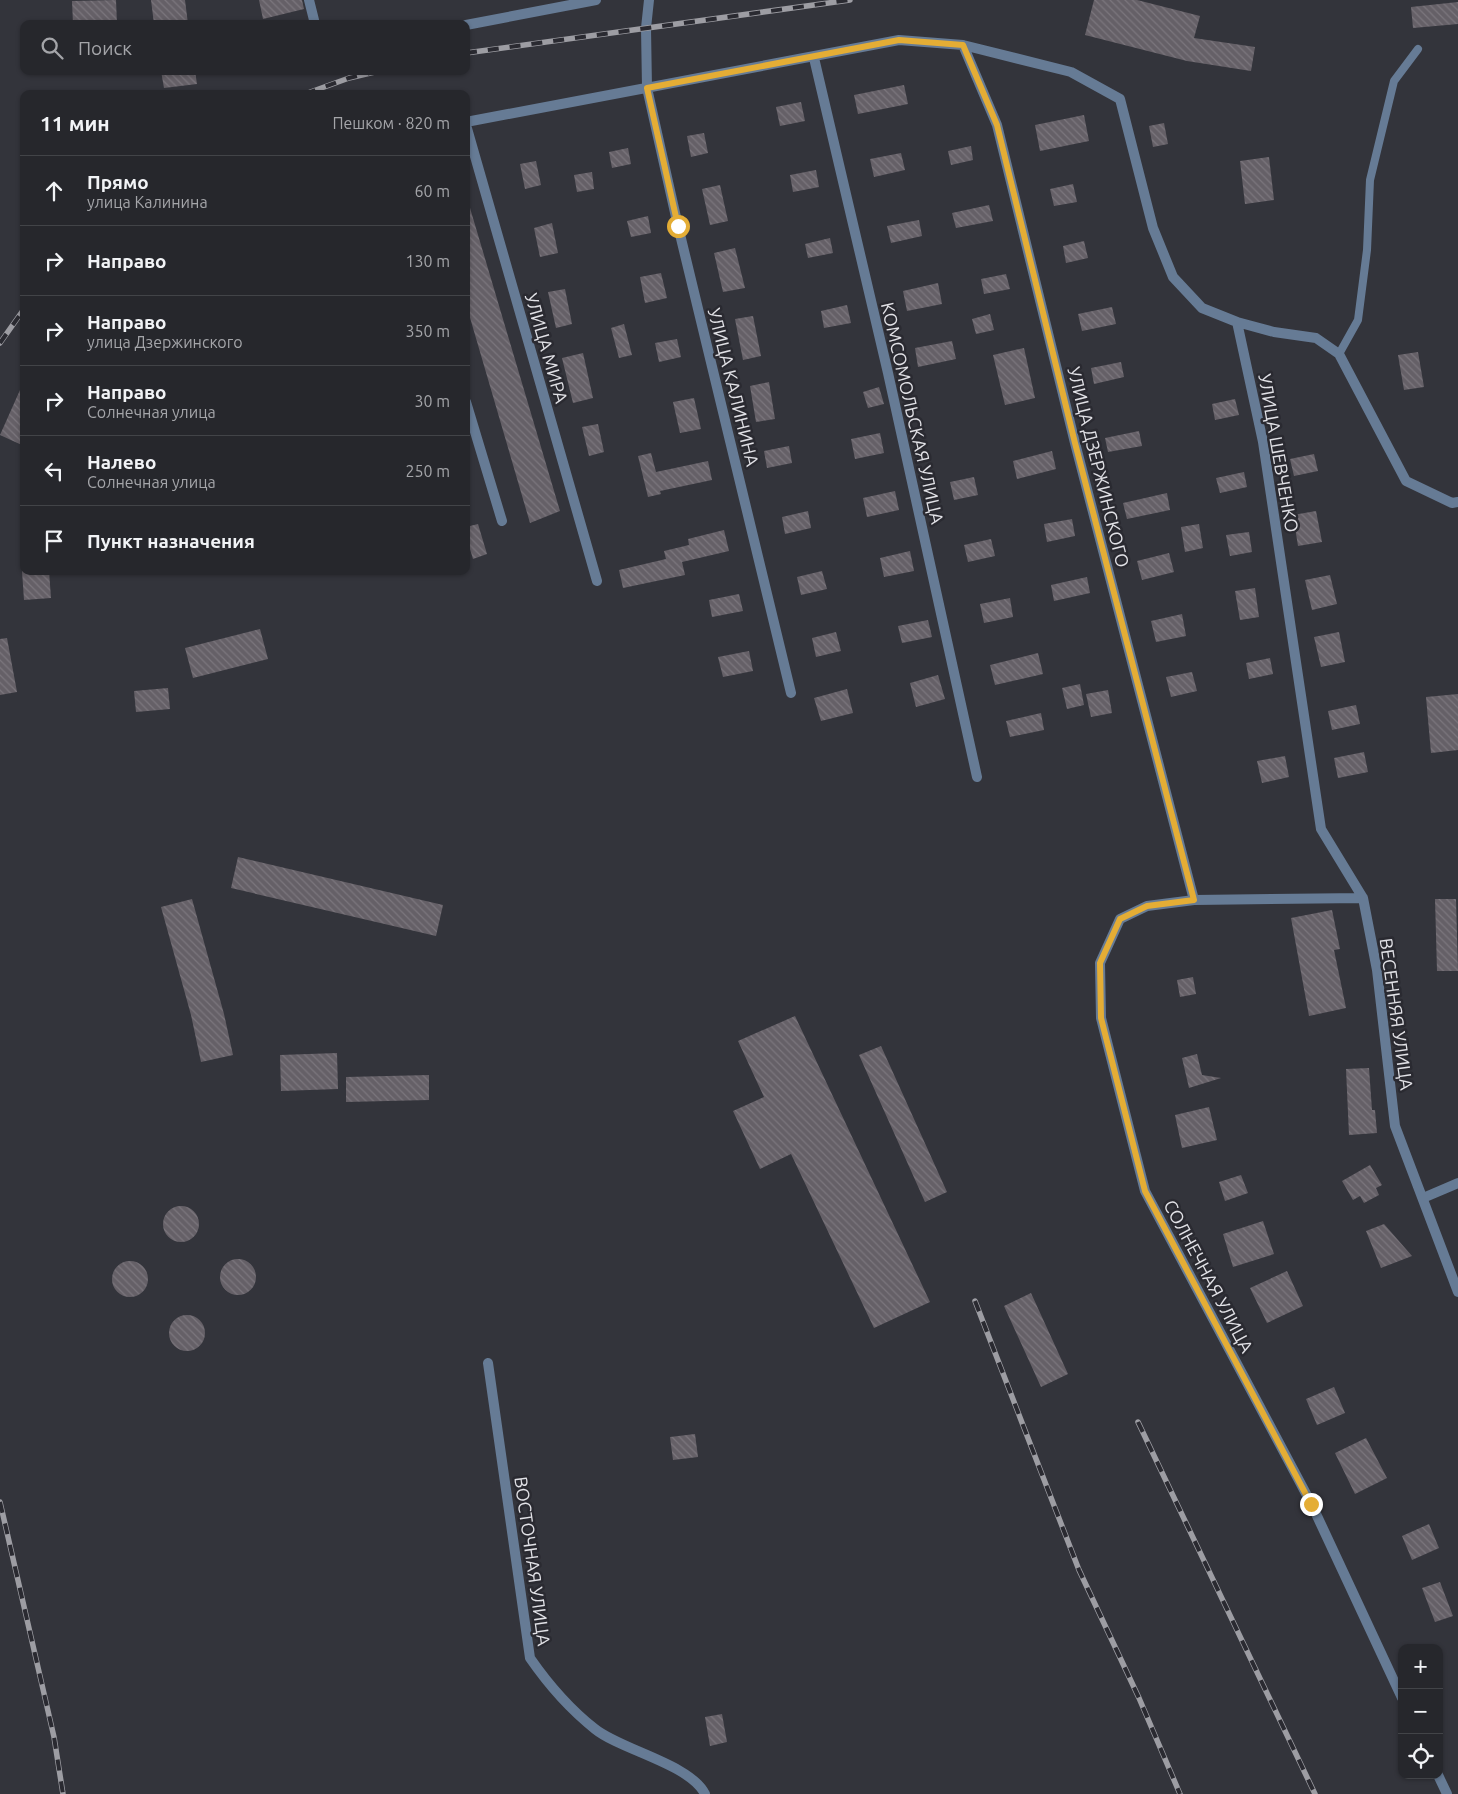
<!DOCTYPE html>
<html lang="ru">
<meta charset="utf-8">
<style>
:root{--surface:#26272c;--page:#2e2f34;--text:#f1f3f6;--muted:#a4a5a9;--line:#424448}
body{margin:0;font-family:Ubuntu,sans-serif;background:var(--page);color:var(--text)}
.controls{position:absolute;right:15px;bottom:15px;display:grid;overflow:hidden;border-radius:10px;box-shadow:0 1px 4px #0004}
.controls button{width:45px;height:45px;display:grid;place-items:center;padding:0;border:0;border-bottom:1px solid var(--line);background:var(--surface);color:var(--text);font:25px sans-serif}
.stop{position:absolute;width:15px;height:15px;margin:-11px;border:4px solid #e4ad35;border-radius:50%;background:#fff}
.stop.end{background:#e4ad35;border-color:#fff;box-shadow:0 1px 5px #0008}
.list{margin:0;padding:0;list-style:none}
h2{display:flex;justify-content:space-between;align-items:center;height:65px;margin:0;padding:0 20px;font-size:21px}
h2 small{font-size:16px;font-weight:400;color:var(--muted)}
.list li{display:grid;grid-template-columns:32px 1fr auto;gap:15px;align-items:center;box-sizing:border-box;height:70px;padding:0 20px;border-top:1px solid var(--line)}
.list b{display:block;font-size:19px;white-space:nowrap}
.list p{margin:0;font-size:16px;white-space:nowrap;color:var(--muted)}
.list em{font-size:16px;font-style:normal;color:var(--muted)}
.icon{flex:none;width:28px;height:28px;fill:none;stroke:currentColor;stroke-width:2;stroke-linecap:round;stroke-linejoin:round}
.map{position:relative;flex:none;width:1458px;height:1794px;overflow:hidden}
.search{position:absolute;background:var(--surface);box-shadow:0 1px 4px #0004;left:20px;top:20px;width:450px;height:55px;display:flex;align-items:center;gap:12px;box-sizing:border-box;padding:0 18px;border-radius:10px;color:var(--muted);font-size:19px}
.panel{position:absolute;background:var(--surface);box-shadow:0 1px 4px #0004;left:20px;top:90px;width:450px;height:485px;border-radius:10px}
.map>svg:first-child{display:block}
.building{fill:url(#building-back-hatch)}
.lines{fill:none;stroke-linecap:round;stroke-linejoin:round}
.lane{stroke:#667b95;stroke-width:8}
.street{stroke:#667b95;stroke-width:10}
.rail-casing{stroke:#9d9da3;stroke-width:5.5}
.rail{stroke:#2a2a31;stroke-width:4;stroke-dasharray:11;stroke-linecap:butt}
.route{stroke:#e4ad35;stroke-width:6}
.labels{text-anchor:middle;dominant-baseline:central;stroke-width:5;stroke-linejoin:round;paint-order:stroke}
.street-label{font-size:18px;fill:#e2e2e7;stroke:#2a2a31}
</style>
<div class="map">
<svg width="1458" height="1794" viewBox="0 0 1458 1794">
<defs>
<pattern id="building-back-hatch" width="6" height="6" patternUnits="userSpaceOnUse" patternTransform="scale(1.25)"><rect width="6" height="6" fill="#656067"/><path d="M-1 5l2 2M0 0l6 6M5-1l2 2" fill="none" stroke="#7b767d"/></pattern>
</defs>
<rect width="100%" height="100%" fill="#33343b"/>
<path class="building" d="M116,0L117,24H73L72,1Z
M151,0H185L188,24H154Z
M259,0H302L304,9L263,19Z
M1094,0H1137L1200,16L1194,38L1255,47L1251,71L1187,61L1085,35Z
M1458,2V24L1413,28L1411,7Z
M161,71H195L197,84L164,88Z
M904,85L908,104L858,114L854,95Z
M801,102L805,121L780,126L776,107Z
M1084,115L1089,141L1040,151L1035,125Z
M1164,123L1168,144L1153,147L1149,126Z
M704,133L708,153L691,157L687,136Z
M971,146L973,160L951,165L948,151Z
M628,148L631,164L612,168L609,152Z
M901,153L905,170L874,177L870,159Z
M1269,157L1274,200L1245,204L1240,161Z
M536,161L541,185L525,189L520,164Z
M816,170L819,187L793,192L790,175Z
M592,172L594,189L577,192L574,175Z
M1073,184L1077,202L1054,206L1050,189Z
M720,185L728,221L710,225L702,189Z
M989,205L993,221L956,228L952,213Z
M470,208L560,511L530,523L466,304V209Z
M648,216L651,233L631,237L627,221Z
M919,220L922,236L891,243L887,226Z
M552,223L558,253L540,257L534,228Z
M830,238L833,253L808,258L805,244Z
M1084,241L1088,258L1066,263L1063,246Z
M735,248L745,288L723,292L714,253Z
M661,273L667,298L645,303L640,277Z
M1006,274L1010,289L984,294L981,279Z
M938,283L942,304L907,311L903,291Z
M565,289L572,324L556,328L548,292Z
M847,305L851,323L824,328L821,311Z
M1112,307L1116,324L1082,331L1078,314Z
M990,314L994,330L976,334L972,319Z
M753,316L761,356L743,360L735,319Z
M624,324L632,355L619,358L611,328Z
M677,339L681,357L659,362L655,343Z
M952,341L956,359L918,367L915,348Z
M1024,348L1035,398L1005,405L993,355Z
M1418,352L1424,387L1404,390L1398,355Z
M583,353L593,398L573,403L562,358Z
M1121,362L1124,377L1094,384L1091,368Z
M24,381V446L0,435Z
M769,382L775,419L756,422L750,386Z
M879,387L884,404L868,408L863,392Z
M694,398L701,429L680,433L673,402Z
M1235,399L1239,415L1215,420L1212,404Z
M598,424L604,452L589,456L582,427Z
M1139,431L1142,446L1108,452L1105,438Z
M880,433L884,453L855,459L851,439Z
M789,446L792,463L767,468L764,451Z
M1052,451L1056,469L1017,479L1013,461Z
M651,453L656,472L708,461L712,480L660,491L661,494L648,497L638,456Z
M1314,454L1318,471L1294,476L1290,459Z
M1244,472L1247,487L1220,493L1216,478Z
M974,477L978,495L954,500L950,482Z
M895,491L899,510L867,517L863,498Z
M1167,493L1170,510L1127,519L1123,503Z
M808,511L811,528L785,534L782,517Z
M1316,511L1322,542L1298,546L1293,515Z
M1072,519L1075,536L1047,542L1044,524Z
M478,524L487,554L473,559L466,536V527Z
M1199,524L1203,548L1185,552L1181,527Z
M724,530L729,551L682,562L685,575L623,588L619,570L666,559L664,551L689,545L688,539Z
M1249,532L1252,552L1230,556L1226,535Z
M991,539L995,556L968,562L964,545Z
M910,551L914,571L884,577L880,558Z
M1169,553L1174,572L1142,580L1137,561Z
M22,571H49L51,598L24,600Z
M822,571L827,589L801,595L797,577Z
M1330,575L1337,604L1312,610L1305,580Z
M1087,577L1090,593L1054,601L1051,585Z
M1255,588L1259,617L1240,620L1235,591Z
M739,594L743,611L712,617L709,600Z
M1010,598L1013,617L984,623L980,604Z
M1182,614L1186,636L1156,642L1151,621Z
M928,620L932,637L902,643L898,626Z
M260,629L268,659L193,678L185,648Z
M836,632L841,651L816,657L812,638Z
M1339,632L1345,662L1321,667L1314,637Z
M7,638L17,692L0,695V639Z
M749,651L753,671L723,677L718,657Z
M1038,653L1043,674L995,685L990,665Z
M1270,658L1273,674L1249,679L1246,663Z
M1192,672L1197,691L1171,697L1166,677Z
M938,675L945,699L916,707L910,683Z
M1080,684L1084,705L1067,709L1062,688Z
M168,688L170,709L136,712L134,691Z
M847,689L853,713L821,721L814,698Z
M1108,690L1112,713L1091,717L1086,694Z
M1458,694V750L1431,753L1426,697Z
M1356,705L1360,724L1332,730L1328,711Z
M1041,713L1044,730L1010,737L1006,721Z
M1364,752L1368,772L1338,778L1334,758Z
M1285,756L1289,777L1262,783L1257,761Z
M238,857L443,905L436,936L231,888Z
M192,899L224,1014L233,1055L201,1062L191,1015L161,907Z
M1435,899H1456L1458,971H1437Z
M1332,910L1340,949L1334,950L1346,1008L1309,1016L1291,918Z
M1193,977L1196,994L1180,997L1177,980Z
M795,1016L930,1302L874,1328L791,1154L760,1169L733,1111L764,1097L738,1041Z
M881,1046L947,1192L925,1202L859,1055Z
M337,1053L338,1089L281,1091L280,1055Z
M1197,1054L1202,1075L1221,1078L1189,1088L1182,1058Z
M1369,1068L1372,1110H1375L1377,1133L1349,1135L1346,1069Z
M429,1075V1100L346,1102V1077Z
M1209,1107L1217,1140L1182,1148L1175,1115Z
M1370,1165L1382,1185L1376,1188L1379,1195L1364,1203L1360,1196L1353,1200L1342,1181Z
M1241,1175L1248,1193L1225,1201L1219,1182Z
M163 1224a18 18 0 1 1 36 0a18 18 0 1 1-36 0Z
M1263,1221L1274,1254L1233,1267L1223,1234Z
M1384,1224L1412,1256L1381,1268L1366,1231Z
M220 1277a18 18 0 1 1 36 0a18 18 0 1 1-36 0Z
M112 1279a18 18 0 1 1 36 0a18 18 0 1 1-36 0Z
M1287,1271L1303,1306L1267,1323L1250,1288Z
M1031,1293L1068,1374L1041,1387L1004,1306Z
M169 1333a18 18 0 1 1 36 0a18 18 0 1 1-36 0Z
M1334,1387L1345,1413L1317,1425L1306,1399Z
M695,1434L698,1457L673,1460L670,1437Z
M1366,1438L1387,1478L1355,1494L1335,1453Z
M1429,1524L1439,1548L1412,1560L1402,1536Z
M1440,1582L1453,1616L1435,1622L1422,1588Z
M722,1714L727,1742L710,1746L705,1717Z"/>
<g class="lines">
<path class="lane" d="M1339,354L1358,320L1367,250L1370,180L1394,81L1418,49"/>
<path class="street" d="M309,0L315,24
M649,0L646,28L647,88L678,226L791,693
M466,25L596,0
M963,45L997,125L1075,443L1194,900
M814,58L888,373L977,777
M466,122L899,40L963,45L1071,72L1120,99L1153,228L1173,277L1202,308L1237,322L1263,442L1321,829L1363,898
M466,125L597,581
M1237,322L1274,332L1316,338L1339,354L1406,481L1452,503L1458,502
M466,402L502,521
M1423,1198L1458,1183
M488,1363L530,1658C548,1684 571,1710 595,1729C621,1750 690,1764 705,1794
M1402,1698L1311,1503L1145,1191L1101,1018L1100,963L1120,919L1147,906L1194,900L1363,898L1377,970L1395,1126L1458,1292
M1438,1775L1447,1794"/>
<defs>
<path id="rail" d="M466,53L850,0
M305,94L349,78L379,71
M0,343L24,309
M975,1301L1079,1570L1139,1698L1180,1794
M1138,1422L1315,1794
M0,1502L54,1737L63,1794"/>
</defs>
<use href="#rail" class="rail-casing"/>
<use href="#rail" class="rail"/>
</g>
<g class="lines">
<path class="route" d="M678,226L647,88L899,40L963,45L997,125L1075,443L1194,900L1147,906L1120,919L1100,963L1101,1018L1145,1191L1311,1504"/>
</g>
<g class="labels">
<g class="street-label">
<text transform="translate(547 348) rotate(74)">УЛИЦА МИРА</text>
<text transform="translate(734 387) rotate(76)">УЛИЦА КАЛИНИНА</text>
<text transform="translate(913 413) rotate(77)">КОМСОМОЛЬСКАЯ УЛИЦА</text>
<text transform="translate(1279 453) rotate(80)">УЛИЦА ШЕВЧЕНКО</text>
<text transform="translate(1099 467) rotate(76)">УЛИЦА ДЗЕРЖИНСКОГО</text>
<text transform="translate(1397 1014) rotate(82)">ВЕСЕННЯЯ УЛИЦА</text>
<text transform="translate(1209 1276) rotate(62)">СОЛНЕЧНАЯ УЛИЦА</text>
<text transform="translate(533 1561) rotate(82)">ВОСТОЧНАЯ УЛИЦА</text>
</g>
</g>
</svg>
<div class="controls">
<button>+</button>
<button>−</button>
<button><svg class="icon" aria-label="locate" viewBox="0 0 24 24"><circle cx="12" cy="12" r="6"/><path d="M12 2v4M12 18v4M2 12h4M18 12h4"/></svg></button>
</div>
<div class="stop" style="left:678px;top:226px"></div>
<div class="stop end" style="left:1311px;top:1504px"></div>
<div class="search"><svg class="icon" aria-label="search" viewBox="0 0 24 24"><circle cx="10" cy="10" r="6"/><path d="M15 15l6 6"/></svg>Поиск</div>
<section class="panel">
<h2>11 мин<small>Пешком · 820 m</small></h2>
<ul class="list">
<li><svg class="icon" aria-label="ahead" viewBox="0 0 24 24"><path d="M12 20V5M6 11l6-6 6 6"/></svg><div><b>Прямо</b><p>улица Калинина</p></div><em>60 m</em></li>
<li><svg class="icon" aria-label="right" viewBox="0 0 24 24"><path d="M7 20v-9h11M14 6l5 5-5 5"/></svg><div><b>Направо</b></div><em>130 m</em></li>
<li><svg class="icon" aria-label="right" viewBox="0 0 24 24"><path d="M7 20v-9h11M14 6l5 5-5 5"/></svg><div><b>Направо</b><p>улица Дзержинского</p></div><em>350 m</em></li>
<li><svg class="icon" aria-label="right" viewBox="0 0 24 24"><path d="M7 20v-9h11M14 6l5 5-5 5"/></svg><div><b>Направо</b><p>Солнечная улица</p></div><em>30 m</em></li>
<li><svg class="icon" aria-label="left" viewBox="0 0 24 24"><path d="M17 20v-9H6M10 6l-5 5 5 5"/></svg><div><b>Налево</b><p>Солнечная улица</p></div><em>250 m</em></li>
<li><svg class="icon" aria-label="arrive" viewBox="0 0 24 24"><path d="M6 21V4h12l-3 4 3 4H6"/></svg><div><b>Пункт назначения</b></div></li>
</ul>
</section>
</div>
